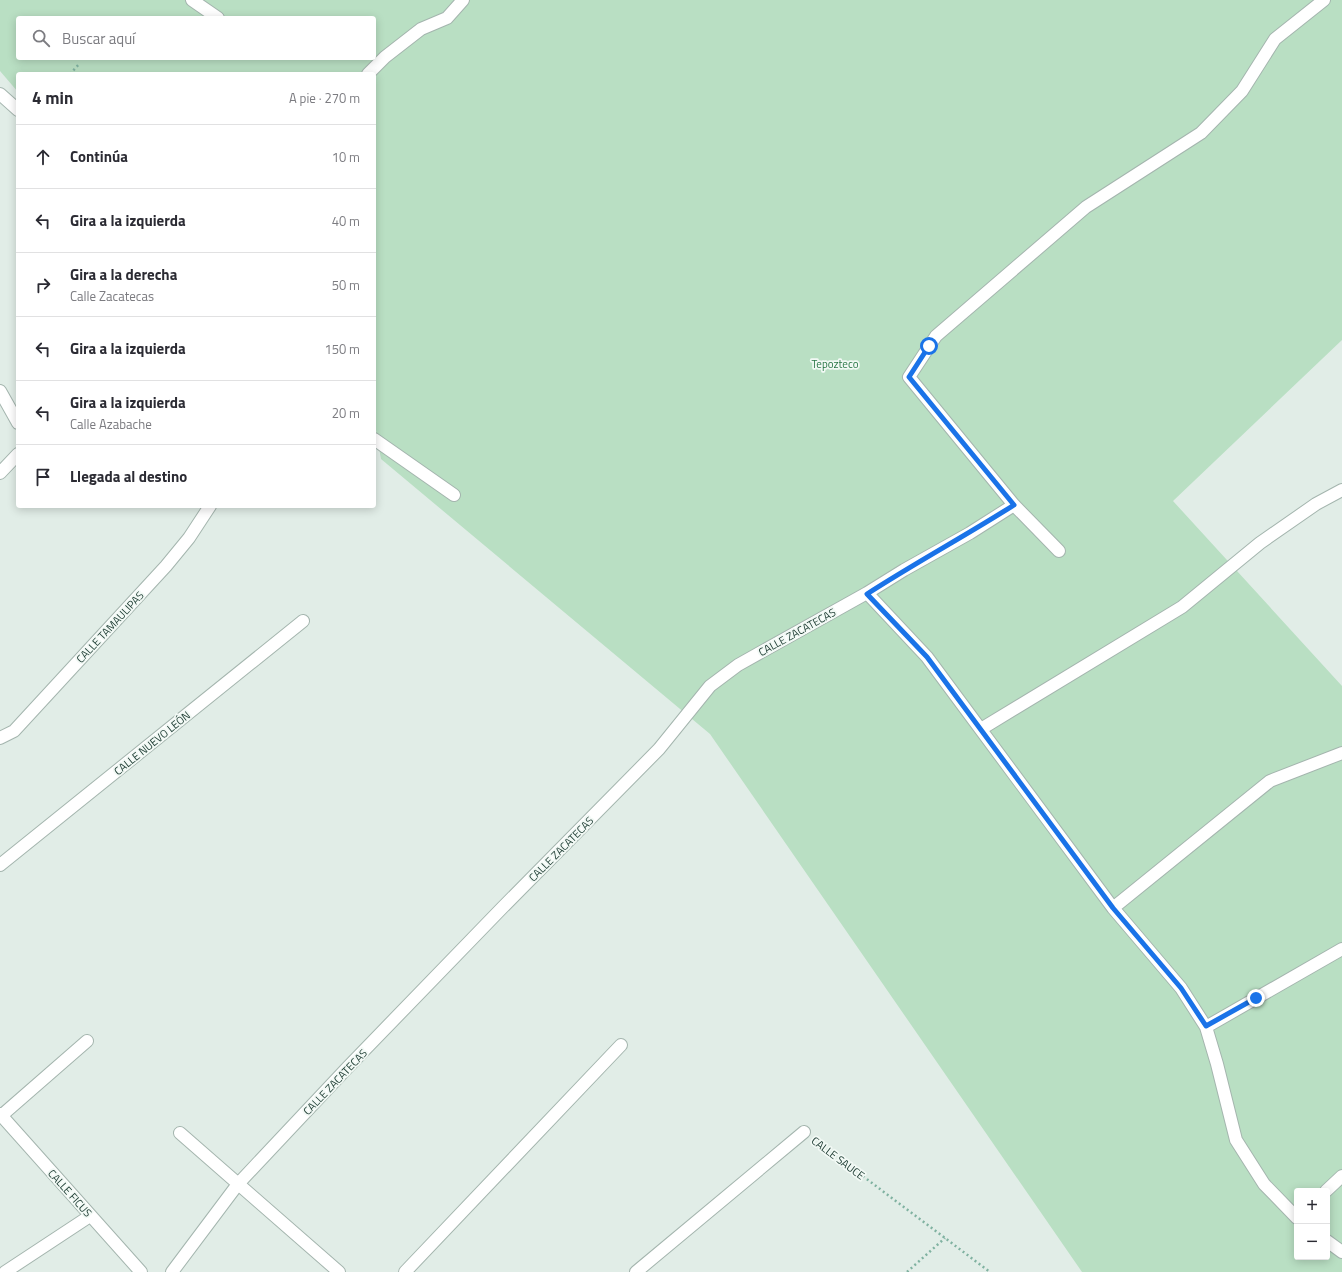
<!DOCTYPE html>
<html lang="es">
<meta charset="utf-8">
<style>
:root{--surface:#fff;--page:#f2f2f3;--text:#2b2b33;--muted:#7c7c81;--line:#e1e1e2}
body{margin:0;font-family:"Titillium Web",sans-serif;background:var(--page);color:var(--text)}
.controls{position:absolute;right:12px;bottom:12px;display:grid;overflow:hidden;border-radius:4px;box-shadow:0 2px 10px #0003}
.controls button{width:36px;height:36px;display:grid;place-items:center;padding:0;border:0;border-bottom:1px solid var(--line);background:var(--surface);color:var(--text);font:20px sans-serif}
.stop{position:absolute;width:12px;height:12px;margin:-9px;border:3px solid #1a73e8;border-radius:50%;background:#fff}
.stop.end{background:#1a73e8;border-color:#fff;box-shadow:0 1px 4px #0008}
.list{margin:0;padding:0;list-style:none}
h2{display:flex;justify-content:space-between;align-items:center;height:52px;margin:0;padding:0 16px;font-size:17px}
h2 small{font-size:13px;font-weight:400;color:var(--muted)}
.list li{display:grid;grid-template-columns:26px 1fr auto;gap:12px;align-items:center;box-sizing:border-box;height:64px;padding:0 16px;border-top:1px solid var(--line)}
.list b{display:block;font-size:15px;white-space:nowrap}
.list p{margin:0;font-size:13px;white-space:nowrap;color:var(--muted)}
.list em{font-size:13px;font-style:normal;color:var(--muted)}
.icon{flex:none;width:22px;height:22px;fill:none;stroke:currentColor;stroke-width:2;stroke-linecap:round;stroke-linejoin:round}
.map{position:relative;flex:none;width:1342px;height:1272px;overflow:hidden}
.search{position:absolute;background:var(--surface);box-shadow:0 2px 10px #0003;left:16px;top:16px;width:360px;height:44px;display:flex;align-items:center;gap:10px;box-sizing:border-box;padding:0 14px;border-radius:4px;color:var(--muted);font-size:15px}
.panel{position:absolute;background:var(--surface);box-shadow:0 2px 10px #0003;left:16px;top:72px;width:360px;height:436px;border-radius:4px}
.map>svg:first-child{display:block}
.green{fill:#b9dfc3;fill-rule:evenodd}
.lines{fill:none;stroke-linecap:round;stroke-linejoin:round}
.minor-casing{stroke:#a4b5ae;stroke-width:14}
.path{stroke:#80b2a1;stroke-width:2.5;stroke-dasharray:2 3;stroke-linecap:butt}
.minor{stroke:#fff;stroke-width:12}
.route{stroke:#1a73e8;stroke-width:5}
.labels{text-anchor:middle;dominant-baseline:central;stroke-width:3.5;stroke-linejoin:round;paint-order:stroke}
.park-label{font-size:11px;fill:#297746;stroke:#f2f9f5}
.street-label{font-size:11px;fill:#213f36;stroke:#f2f9f5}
</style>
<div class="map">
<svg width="1342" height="1272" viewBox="0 0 1342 1272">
<rect width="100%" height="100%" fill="#e1ede7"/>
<path class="green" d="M0,0H1342V340L1173,501L1342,686V1272H1082L710,734L381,459L374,419V74H18V92L0,71ZM18,18H374V58H18ZM1297,1191H1327V1257H1297Z"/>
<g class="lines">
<defs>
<path id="minor" d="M192,0L218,18
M368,74L385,57L421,29L447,18L463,0
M0,94L18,110
M0,391L18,423
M374,439L454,495
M0,473L18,454
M1059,551L1014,505L909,377L936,336L1086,207L1201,133L1242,91L1275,39L1324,0
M867,593L927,657L1113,908L1181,988L1206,1027L1217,1064L1236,1140L1264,1184L1297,1218
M981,729L1182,607L1260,543L1316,504L1342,490
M0,738L14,731L166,566L189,538L210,506
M0,865L303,621
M1113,908L1270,781L1342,753
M1206,1027L1342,949
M0,1114L141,1272
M1,1116L87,1041
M180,1133L339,1272
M1326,1191L1342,1176
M1327,1241L1342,1252
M5,1272L90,1216
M172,1272L238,1184L348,1067L502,908L659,749L710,686L738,665L867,593L904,570L970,533L1014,505
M405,1272L621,1045
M636,1272L804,1132"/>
</defs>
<use href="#minor" class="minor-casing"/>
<path class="path" d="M70,74L80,63
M819,1143L990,1272
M907,1272L945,1238"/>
<use href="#minor" class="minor"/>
</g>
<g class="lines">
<path class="route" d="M929,346L909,377L1014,505C965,536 915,563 867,594L927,657L1113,908L1181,988L1206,1026L1256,998"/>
</g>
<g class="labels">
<g class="park-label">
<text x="835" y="364">Tepozteco</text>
</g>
<g class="street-label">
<text transform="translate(110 627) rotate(-47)">CALLE TAMAULIPAS</text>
<text transform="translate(797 632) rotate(-29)">CALLE ZACATECAS</text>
<text transform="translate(152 743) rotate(-39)">CALLE NUEVO LEÓN</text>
<text transform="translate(561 849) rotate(-45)">CALLE ZACATECAS</text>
<text transform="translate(335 1082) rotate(-46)">CALLE ZACATECAS</text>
<text transform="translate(838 1158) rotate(37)">CALLE SAUCE</text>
<text transform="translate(70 1193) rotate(48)">CALLE FICUS</text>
</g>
</g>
</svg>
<div class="controls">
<button>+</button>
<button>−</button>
</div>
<div class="stop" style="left:929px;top:346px"></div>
<div class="stop end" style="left:1256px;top:998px"></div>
<div class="search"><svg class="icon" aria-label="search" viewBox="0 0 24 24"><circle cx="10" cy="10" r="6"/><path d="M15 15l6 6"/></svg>Buscar aquí</div>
<section class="panel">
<h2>4 min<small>A pie · 270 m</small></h2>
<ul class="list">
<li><svg class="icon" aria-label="ahead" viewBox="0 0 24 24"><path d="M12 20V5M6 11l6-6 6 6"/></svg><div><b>Continúa</b></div><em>10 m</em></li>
<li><svg class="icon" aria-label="left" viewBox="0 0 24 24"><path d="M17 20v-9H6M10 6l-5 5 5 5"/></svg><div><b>Gira a la izquierda</b></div><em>40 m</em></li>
<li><svg class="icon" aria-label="right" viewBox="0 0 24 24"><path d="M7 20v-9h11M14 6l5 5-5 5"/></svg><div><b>Gira a la derecha</b><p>Calle Zacatecas</p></div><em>50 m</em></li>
<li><svg class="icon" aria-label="left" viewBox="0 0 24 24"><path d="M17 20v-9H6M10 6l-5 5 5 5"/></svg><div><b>Gira a la izquierda</b></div><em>150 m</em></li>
<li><svg class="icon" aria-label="left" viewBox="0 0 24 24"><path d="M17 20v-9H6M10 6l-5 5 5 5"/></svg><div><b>Gira a la izquierda</b><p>Calle Azabache</p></div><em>20 m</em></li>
<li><svg class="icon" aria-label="arrive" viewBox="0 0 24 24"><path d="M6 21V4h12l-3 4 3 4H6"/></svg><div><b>Llegada al destino</b></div></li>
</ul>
</section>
</div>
